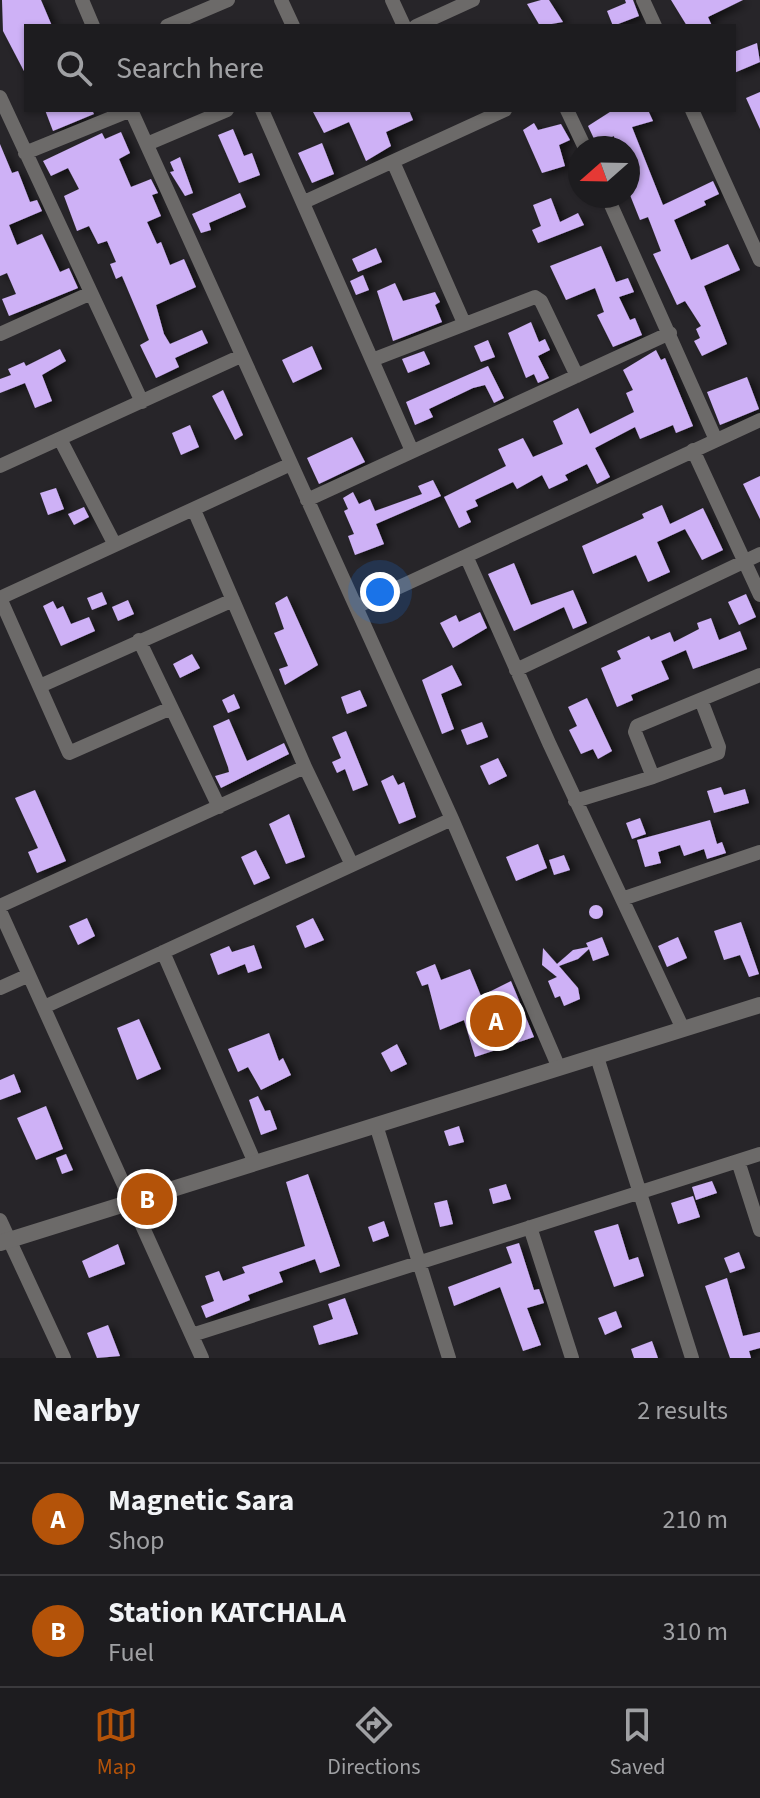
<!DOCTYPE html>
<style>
:root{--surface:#1d1c1f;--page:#2a292c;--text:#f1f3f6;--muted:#a0a1a4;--line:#3b3a3d;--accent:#b45309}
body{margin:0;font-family:"Source Sans 3",sans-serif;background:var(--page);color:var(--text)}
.compass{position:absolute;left:568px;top:136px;width:72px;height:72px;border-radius:50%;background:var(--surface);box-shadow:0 2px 6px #0004;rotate:250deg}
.you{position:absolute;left:380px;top:592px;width:28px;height:28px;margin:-20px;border:6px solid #fff;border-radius:50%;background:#1a73e8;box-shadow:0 0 0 12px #1a73e833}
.badge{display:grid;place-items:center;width:52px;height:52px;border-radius:50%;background:var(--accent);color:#fff;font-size:26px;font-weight:700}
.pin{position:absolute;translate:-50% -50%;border:4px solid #fff;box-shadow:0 2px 8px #0006}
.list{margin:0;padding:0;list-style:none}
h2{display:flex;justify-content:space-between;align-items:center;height:104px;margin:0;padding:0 32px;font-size:34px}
h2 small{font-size:26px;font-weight:400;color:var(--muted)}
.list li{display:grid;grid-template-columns:52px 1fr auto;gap:24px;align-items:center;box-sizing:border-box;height:112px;padding:0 32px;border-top:2px solid var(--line)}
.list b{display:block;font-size:30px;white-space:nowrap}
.list p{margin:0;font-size:26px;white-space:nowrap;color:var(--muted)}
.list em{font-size:26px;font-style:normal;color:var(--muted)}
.icon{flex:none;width:44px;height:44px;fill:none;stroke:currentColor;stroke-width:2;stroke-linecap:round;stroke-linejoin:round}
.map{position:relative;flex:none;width:760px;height:1358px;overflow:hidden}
.search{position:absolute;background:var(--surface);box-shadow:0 2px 6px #0004;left:24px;right:24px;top:24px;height:88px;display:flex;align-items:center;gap:20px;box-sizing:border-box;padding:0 28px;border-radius:0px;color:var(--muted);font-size:30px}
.sheet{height:328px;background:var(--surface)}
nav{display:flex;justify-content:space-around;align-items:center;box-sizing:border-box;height:112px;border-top:2px solid var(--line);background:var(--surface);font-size:22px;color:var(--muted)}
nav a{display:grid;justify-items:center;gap:4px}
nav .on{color:var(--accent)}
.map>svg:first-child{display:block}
.building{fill:#ceb1f6;filter:url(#shadow)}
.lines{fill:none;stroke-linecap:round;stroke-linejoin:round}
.minor{stroke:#6c6a69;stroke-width:14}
.tertiary{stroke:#6c6a69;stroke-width:16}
</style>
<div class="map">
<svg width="760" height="1358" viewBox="0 0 760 1358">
<defs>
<filter id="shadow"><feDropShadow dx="5.5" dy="3" stdDeviation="4" flood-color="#0009"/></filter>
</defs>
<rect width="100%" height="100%" fill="#272529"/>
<path class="building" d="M2,0H41L52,26H26V75L3,31Z
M541,0H549L563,22L540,26L527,4Z
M625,0H633L639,16L613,26L607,11L626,3Z
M671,0H743L708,17L712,26H687Z
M757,43L760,62L734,73V52Z
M760,92V129L746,98Z
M45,110H92L94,114L53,131Z
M312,110H409L413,120L386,132L391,146L366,161L349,122L324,133Z
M613,110H648L653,121L632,127L663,205L713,181L719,194L704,201L706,205L674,220L691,260L728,244L740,270L704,286L727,344L702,356L694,341L700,338L696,329L701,326L685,301L677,305L653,254L661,251L648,217L640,220L628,190V148H615L614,136L596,143L588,126Z
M534,123L538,130L561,124L570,140L559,145L565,166L542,173L523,130Z
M233,129L244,156L252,153L260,175L239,183L218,135Z
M121,132L130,153L119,159L131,187L151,179L158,193L152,195L161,216L147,222L157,244L161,242L170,265L184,259L196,287L156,305L164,334L170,344L202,330L208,343L175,358L179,367L156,378L140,345L149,340L122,276L116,279L110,264L116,262L107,241L98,244L89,226L77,231L64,196L79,189L68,168L51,176L43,161L102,133L105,139Z
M322,143L334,174L312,183L298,153Z
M0,144L12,173L18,171L30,202L37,200L42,211L9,225L17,245L42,234L60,272L69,268L78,288L9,316L2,299L16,294L7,273L0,276Z
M180,157L193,193L185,196L170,172L174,171L170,162Z
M240,193L246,207L209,223L211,230L201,233L192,214Z
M551,198L560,222L578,213L584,225L538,243L532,230L541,226L533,205Z
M601,246L616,282L628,278L634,292L619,297L630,320L635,318L642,335L613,347L597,315L604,312L595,288L566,300L550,266Z
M376,248L382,262L358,272L352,259Z
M363,275L369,290L356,295L350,281Z
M395,283L403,301L435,292L440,302L435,305L442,322L393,341L377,291Z
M531,322L539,342L545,339L550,350L538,356L549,378L538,383L534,374L526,378L508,333Z
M488,340L495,357L481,362L474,346Z
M312,346L322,369L293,383L282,360Z
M60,349L66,361L42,375L52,401L35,408L25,383L0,393V379L11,375L8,369L24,362L26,366Z
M656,350L661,360L665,358L693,426L676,433L673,425L640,439L635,427L595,448L610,477L597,484L587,464L565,475L568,480L549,489L542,475L517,489L513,482L475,500L478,506L466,511L471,522L459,528L444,497L506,466L498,449L523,438L533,457L563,444L553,421L578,408L590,434L634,412L626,393L633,390L623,370Z
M424,351L430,364L408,373L402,359Z
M488,366L504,398L494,403L485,385L473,388L429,409L433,417L415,425L406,402Z
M747,377L759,409L720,425L707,392Z
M223,390L243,435L235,440L212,396Z
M190,425L199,447L181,455L172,433Z
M352,437L365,462L319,484L307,458Z
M760,476V519L743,484Z
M433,480L441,496L376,524L384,544L355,555L348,536L354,534L344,511L348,509L343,498L353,492L359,504L370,499L375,511L422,494L418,486Z
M56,488L64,509L48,515L40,493Z
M662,505L670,524L703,508L723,550L702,560L685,529L657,542L670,572L648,582L636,555L593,574L582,546L644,518L642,514Z
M84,507L89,517L74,525L68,514Z
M514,563L531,605L573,590L587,623L573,629L564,607L514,631L488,574Z
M102,592L107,604L92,610L87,598Z
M746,594L756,617L739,625L728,602Z
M287,596L318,665L285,685L279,669L288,666L274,633L284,629L275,603Z
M128,600L134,614L118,621L112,607Z
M53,601L57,609L63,606L71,624L89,617L95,631L61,646L43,606Z
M480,612L487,628L453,648L440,623L456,615L459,622Z
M711,618L719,640L740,631L747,649L693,669L686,650L661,661L669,679L631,695L633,700L617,707L601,668L621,659L617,651L649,636L651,640L670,632L674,642L699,629L697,623Z
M192,654L200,668L180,678L173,664Z
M452,665L462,685L441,694L454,729L442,734L422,680Z
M360,690L367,706L347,714L341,697Z
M234,694L240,708L228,713L222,700Z
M587,698L612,751L598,759L593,749L581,754L569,730L577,726L568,707Z
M229,719L247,761L284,743L289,754L221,788L215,776L229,772L228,767L213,726Z
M482,722L488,737L467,745L461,730Z
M346,731L368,785L353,791L345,769L337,773L332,762L341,758L332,737Z
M498,758L507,776L489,785L480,766Z
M393,775L398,785L404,782L416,817L399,824L381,781Z
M721,787L724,795L745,789L749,803L714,813L707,791Z
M35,790L66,861L37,873L28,852L38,848L15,798Z
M289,814L305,857L286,864L269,824Z
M640,818L646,834L632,839L626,823Z
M710,820L717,844L722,842L726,853L707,859L704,849L684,856L680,845L658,852L661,863L645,867L637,840Z
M538,844L547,868L516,881L506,857Z
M256,850L270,878L254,885L241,857Z
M564,855L570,870L554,875L549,860Z
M589 912a7 7 0 1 1 14 0a7 7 0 1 1-14 0Z
M87,918L95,936L78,945L69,926Z
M313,918L324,940L305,948L296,926Z
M741,922L759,974L749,977L740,955L724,960L714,931Z
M602,937L609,955L593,961L589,949L578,959L559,966L578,988L580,999L564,1006L560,996L555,998L548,981L557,977L542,965L543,948L557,964L573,950L588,947L586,943Z
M678,937L687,958L667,967L658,946Z
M254,945L262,968L248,973L245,964L218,975L210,954L229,946L232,952Z
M435,964L441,980L470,969L481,996L511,981L534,1037L475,1057L464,1020L440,1030L428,984L422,986L416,972Z
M139,1019L161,1069L137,1080L117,1028Z
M269,1033L279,1061L283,1058L291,1075L261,1090L248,1067L238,1072L228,1049Z
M397,1044L407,1064L391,1072L381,1053Z
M14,1074L21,1092L0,1100V1080Z
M258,1096L265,1111L270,1110L277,1129L261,1135L249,1100Z
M46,1106L63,1149L36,1160L17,1118Z
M459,1126L464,1142L449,1146L444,1131Z
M66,1154L73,1170L62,1174L56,1158Z
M308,1174L340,1266L320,1273L315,1259L279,1272L283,1282L248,1295L250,1300L206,1318L201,1306L214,1301L205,1276L219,1271L223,1281L245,1273L242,1267L305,1246L286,1182Z
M712,1181L717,1193L696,1200L692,1187Z
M506,1184L511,1199L493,1204L489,1189Z
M693,1196L700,1217L678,1224L671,1203Z
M447,1200L453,1224L440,1227L434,1203Z
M384,1221L389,1236L373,1242L368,1227Z
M618,1224L629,1260L638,1257L644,1276L614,1287L594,1231Z
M519,1243L534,1290L539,1289L544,1303L527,1308L541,1345L523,1351L500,1287L454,1306L448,1287L512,1263L506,1247Z
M118,1244L125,1264L89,1278L82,1261Z
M739,1252L745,1268L730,1273L724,1258Z
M727,1278L743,1336L760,1332V1348L749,1351L751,1358H730L705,1286Z
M345,1298L358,1334L319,1345L313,1326L333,1319L328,1304Z
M616,1311L622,1327L605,1335L598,1318Z
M108,1325L120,1356L97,1358L87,1333Z
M652,1341L658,1358H634L631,1349Z"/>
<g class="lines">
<path class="minor" d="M82,0L93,26
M281,0L293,26
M392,0L404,26
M643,0L655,26
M167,26L228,0
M416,26L473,0
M0,97L142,402
M262,110L412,451
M567,110L585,148
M692,110L760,260
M147,144L227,110
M25,153L131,110L452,819L559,1068
M394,164L464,323
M607,196L716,440
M304,202L505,110
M0,334L91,293
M372,360L535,297L541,301L577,376
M60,439L115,545
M693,450L760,595
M0,466L241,356
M307,500L670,333
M194,510L305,767L352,865
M467,558L549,743L683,1029
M0,598L291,464
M0,598L69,753L171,708
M356,607L760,420
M139,640L219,807
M516,670L760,554
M40,686L233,600
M653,777L718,753L719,747L701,700
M575,801L653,777L635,732L637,726L760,675
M622,899L760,852
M0,906L305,767
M0,911L202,1358
M163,952L255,1163
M0,988L29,975
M44,1007L452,819
M597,1057L692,1358
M376,1125L449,1358
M738,1161L760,1230
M0,1220L64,1358
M530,1227L572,1358
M192,1335L760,1154"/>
<path class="tertiary" d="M0,1243L760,1005"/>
</g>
</svg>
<svg class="compass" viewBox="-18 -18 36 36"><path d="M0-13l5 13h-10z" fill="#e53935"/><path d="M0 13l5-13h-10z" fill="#a0a1a4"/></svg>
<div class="you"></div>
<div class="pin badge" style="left:496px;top:1021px">A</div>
<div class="pin badge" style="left:147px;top:1199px">B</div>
<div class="search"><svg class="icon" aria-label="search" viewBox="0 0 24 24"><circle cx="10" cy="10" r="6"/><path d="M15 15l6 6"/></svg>Search here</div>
</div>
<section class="sheet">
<h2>Nearby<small>2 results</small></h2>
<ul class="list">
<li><span class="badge">A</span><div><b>Magnetic Sara</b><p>Shop</p></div><em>210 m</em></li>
<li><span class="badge">B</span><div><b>Station KATCHALA</b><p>Fuel</p></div><em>310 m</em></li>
</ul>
</section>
<nav>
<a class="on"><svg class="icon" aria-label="map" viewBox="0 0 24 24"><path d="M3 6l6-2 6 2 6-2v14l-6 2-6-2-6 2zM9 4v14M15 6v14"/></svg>Map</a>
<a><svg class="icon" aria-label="directions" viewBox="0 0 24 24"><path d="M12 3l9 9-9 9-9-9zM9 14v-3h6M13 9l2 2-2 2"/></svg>Directions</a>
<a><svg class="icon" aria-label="saved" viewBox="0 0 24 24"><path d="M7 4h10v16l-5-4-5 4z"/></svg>Saved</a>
</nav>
